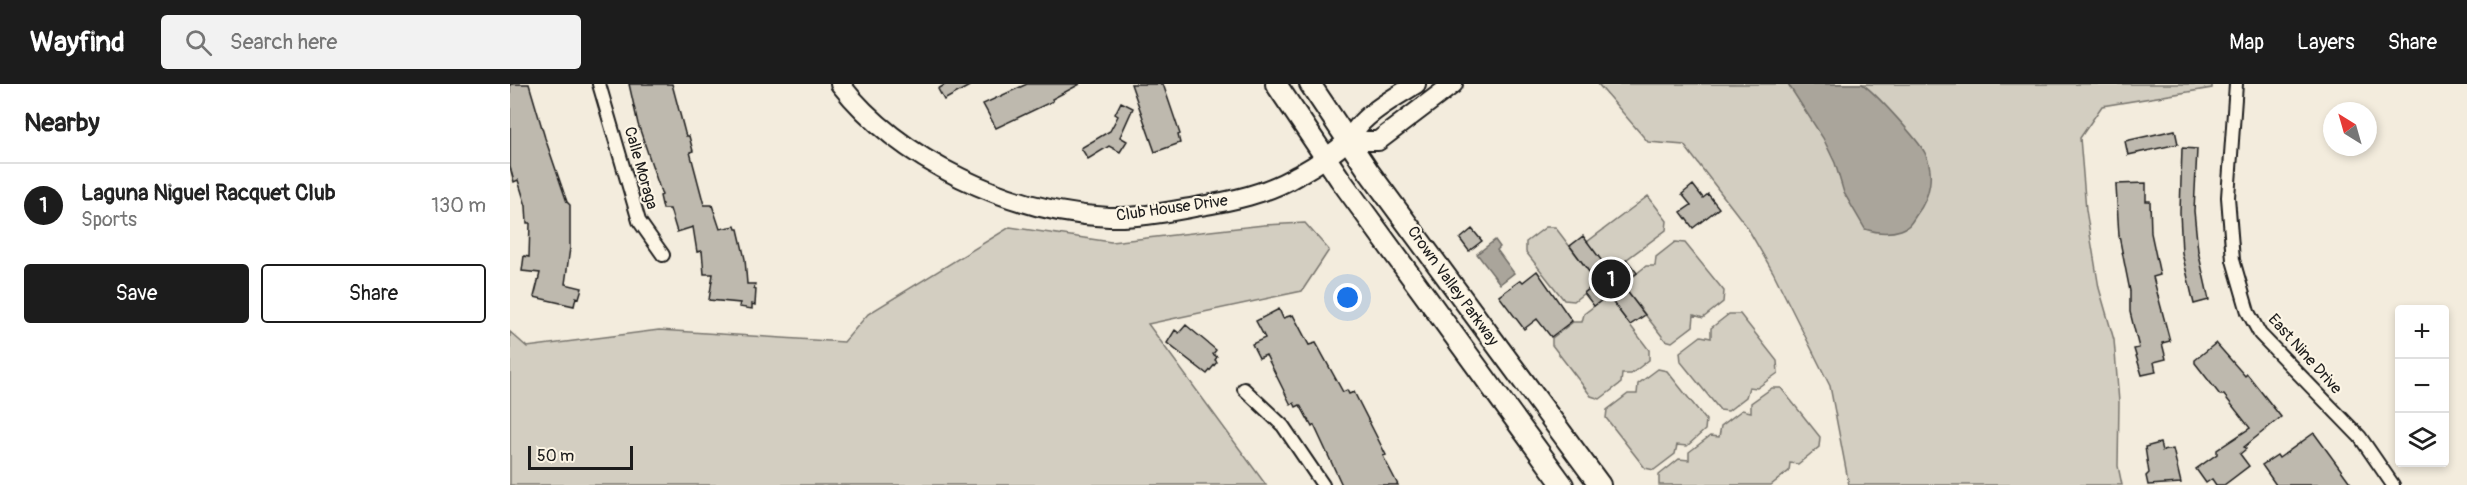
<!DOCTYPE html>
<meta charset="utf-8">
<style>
:root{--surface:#fff;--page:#f2f2f2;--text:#222;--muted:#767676;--line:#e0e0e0;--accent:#1c1c1c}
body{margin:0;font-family:Pangolin,sans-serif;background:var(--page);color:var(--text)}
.controls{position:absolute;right:18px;bottom:18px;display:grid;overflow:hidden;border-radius:6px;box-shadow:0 3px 9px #0003}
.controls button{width:54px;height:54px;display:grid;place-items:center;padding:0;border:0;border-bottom:2px solid var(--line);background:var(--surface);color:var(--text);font:30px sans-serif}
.compass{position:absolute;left:1813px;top:18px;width:54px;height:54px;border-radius:50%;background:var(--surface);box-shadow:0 3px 9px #0003;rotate:323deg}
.scale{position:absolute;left:18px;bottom:15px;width:105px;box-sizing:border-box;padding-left:6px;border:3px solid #1c1c1c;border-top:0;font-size:16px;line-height:21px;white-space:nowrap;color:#1c1c1c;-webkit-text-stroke:4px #fcf5e5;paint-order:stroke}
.you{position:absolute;left:838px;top:214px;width:21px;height:21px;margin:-15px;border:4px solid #fff;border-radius:50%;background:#1a73e8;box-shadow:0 0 0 9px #1a73e833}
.badge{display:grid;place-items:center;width:39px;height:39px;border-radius:50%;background:var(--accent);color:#fff;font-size:20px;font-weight:700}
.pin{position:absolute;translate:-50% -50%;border:3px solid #fff;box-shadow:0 2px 6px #0006}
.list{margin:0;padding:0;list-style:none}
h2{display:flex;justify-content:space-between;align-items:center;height:78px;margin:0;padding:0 24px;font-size:26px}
h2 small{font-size:20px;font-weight:400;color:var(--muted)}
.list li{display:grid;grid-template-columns:39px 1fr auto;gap:18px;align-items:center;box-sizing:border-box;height:84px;padding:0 24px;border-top:2px solid var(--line)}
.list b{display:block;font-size:22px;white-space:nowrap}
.list p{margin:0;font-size:20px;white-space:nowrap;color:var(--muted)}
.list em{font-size:20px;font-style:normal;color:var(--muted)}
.actions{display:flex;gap:12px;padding:18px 24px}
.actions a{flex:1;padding:14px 0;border:2px solid var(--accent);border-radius:6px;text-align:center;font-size:21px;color:var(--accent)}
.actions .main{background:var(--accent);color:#fff}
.icon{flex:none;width:33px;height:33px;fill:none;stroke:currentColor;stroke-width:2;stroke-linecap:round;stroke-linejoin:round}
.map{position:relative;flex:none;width:1957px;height:401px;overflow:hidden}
header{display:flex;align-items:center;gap:36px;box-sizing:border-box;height:84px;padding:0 30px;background:var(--accent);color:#fff}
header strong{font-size:28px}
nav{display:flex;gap:33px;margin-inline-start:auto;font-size:21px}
.search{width:420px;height:54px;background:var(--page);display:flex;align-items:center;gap:15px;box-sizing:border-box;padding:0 21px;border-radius:6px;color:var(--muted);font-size:22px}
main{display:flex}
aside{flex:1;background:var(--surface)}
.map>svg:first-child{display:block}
.green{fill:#d3cec1;stroke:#78756e;stroke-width:1.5}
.water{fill:#aaa59b;stroke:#716e68;stroke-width:1.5}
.building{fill:#beb9ae;stroke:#1c1c1c;stroke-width:1.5}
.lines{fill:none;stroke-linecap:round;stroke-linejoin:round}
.street-casing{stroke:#1c1c1c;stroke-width:16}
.secondary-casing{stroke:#1c1c1c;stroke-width:22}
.primary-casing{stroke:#1c1c1c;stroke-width:24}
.street{stroke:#fcf5e5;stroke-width:12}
.secondary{stroke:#fcf5e5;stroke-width:18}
.primary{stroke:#fcf5e5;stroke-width:20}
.labels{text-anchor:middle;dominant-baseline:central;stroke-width:4.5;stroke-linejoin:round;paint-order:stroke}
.street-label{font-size:16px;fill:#1c1c1c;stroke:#fcf5e5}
</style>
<header>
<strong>Wayfind</strong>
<div class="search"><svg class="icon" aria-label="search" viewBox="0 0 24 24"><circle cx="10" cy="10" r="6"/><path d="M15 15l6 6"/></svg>Search here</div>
<nav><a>Map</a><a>Layers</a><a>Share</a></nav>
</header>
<main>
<aside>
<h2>Nearby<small></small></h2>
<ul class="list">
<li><span class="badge">1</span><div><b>Laguna Niguel Racquet Club</b><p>Sports</p></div><em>130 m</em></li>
</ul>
<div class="actions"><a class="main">Save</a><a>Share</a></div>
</aside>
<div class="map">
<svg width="1957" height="401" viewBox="0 0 1957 401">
<rect width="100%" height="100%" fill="#f3ecdd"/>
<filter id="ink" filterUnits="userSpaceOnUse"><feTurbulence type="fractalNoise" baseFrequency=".0167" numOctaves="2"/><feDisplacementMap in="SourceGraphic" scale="12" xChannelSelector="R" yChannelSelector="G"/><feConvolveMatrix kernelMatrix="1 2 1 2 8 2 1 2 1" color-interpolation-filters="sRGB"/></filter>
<g filter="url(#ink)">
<path class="green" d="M1088,0H1702V4L1592,22L1570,54L1576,126L1589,204L1604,256L1609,318L1608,382L1612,401H1339L1320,302L1263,188L1237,143L1174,61L1138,58Z
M1138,112L1157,137L1156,146L1105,184H1097L1077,158Z
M795,139L819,166L792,207L638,240L756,401H0V248L17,263L149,246L334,258L358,230L500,143L601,158L754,141Z
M1036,143H1045L1083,193V202L1064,217L1054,216L1016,168V158Z
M1165,158L1175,159L1214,207L1213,218L1193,234L1184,231L1183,242L1162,258L1155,256L1116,206V198L1136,182H1145L1146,173Z
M1092,216H1101L1139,266V276L1121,290H1112L1111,299L1090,315L1081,312L1042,261V254L1063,238H1072L1074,230Z
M1219,230H1230L1267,277L1268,289L1247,304L1239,303L1236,313L1218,327L1210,326L1171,278L1170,268L1191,252L1201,254V244Z
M1148,285L1157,287L1196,336L1195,346L1177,362L1167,361L1165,370L1144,386L1135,384L1096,334L1097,326L1118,310H1127L1128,300Z
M1262,304H1271L1310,353L1309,363L1288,380L1280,379L1279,387L1261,401H1149V391L1169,375L1179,376V368L1200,352L1209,353L1211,342L1232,326L1241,328V319Z"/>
<path class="water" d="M1278,0H1352C1364,7 1409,57 1415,69C1425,89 1420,113 1407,130C1402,137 1400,143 1391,146C1379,150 1367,149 1355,145L1334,109L1325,79L1313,54Z
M985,156L990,163L987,166L1004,189L990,200L967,170Z"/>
<path class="building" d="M0,0H19L35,54L57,118L60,121V164L55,200L72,204L69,214L66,213L64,222L24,213L30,189L12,187L14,172L19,173L20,139H17L16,122L8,96L4,98L0,83Z
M119,0H162L175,49L176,52H179L183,67L180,68L194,121H202L210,145L225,142L226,145H228L235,175L237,200H245L244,204L246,205L245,221L242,220V225L229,223L230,219L199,216L203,190H194L192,167L187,168L183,143L167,148L160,125H153L150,112L152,111L128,40Z
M436,0H463L434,16L428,5Z
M517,0H570L542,15L543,17L486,44L473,20Z
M621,0H653L670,50L668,51L670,59L645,68Z
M611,18L623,24L610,53L617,57L610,68L599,62L578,75L571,64L600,47L608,32L605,30Z
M1665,46L1668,60L1618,71L1615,57Z
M1672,64L1687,65L1684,127L1688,167L1699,216L1684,220L1672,169L1670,128Z
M1636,99V117H1640L1641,149L1650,191L1643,193L1660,257L1652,259L1656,275L1644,278L1646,288L1632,291L1624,265L1629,264L1620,228V207L1609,152L1606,102V100Z
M1183,101L1193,114L1198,110L1209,124L1183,144L1171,128L1181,121L1172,110Z
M962,145L972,157L959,167L950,155Z
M1073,152L1100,188L1117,176L1127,189L1112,201L1135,231L1120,241L1101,216H1092L1084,222L1074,209L1083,202V193L1060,162Z
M1027,187L1062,237L1041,253L1027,235L1014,245L989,212L1011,196L1013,198Z
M769,225L773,234L783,231L799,261L806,259L833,308L837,306L839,310L844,308L876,371L873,372L888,401H832L804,341L802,343L790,321L786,323L784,319L781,321L756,271L749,274L742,260L755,254L746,237Z
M676,241L706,266L703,270L707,273L705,276L707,278L697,290L657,259L665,246L669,249Z
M1706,259L1735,292L1737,290L1771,333L1734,363L1736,365L1730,370L1739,382L1714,401H1706L1702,395L1696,399L1686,385L1707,370V366L1740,344L1714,311H1710L1685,279V276Z
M1804,349L1842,401H1766L1752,381L1767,371L1769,374Z
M1650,359L1652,367L1663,365L1671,399L1638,401L1636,392L1639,389L1635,363Z"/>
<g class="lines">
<defs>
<path id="street" d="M89,0L129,137L153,171
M1726,0L1718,113L1723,176L1738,228L1750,250L1850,353L1883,401
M734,305L773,342L813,401"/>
<path id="secondary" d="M330,0C390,77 502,129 599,133C628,134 657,128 685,123C721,117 757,110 788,91C804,82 823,70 837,57C843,51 847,42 854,36C868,22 889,11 906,0
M837,57H868L943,0"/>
<path id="primary" d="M766,0L830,95L1053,401
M800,0L859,88L1090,401"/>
</defs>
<use href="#street" class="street-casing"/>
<use href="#secondary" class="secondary-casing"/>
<use href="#primary" class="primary-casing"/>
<use href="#street" class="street"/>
<use href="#secondary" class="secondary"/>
<use href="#primary" class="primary"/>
</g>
</g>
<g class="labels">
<g class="street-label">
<text transform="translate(131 84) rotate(74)">Calle Moraga</text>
<text transform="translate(662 124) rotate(-8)">Club House Drive</text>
<text transform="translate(943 202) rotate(54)">Crown Valley Parkway</text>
<text transform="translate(1795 270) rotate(48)">East Nine Drive</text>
</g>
</g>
</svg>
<div class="controls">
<button>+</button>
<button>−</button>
<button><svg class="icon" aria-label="layers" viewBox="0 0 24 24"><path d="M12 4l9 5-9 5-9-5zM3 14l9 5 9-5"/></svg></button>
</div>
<svg class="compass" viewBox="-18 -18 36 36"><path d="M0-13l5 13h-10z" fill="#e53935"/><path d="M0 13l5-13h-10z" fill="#767676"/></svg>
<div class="scale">50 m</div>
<div class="you"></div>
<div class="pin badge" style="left:1101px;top:195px">1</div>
</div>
</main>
